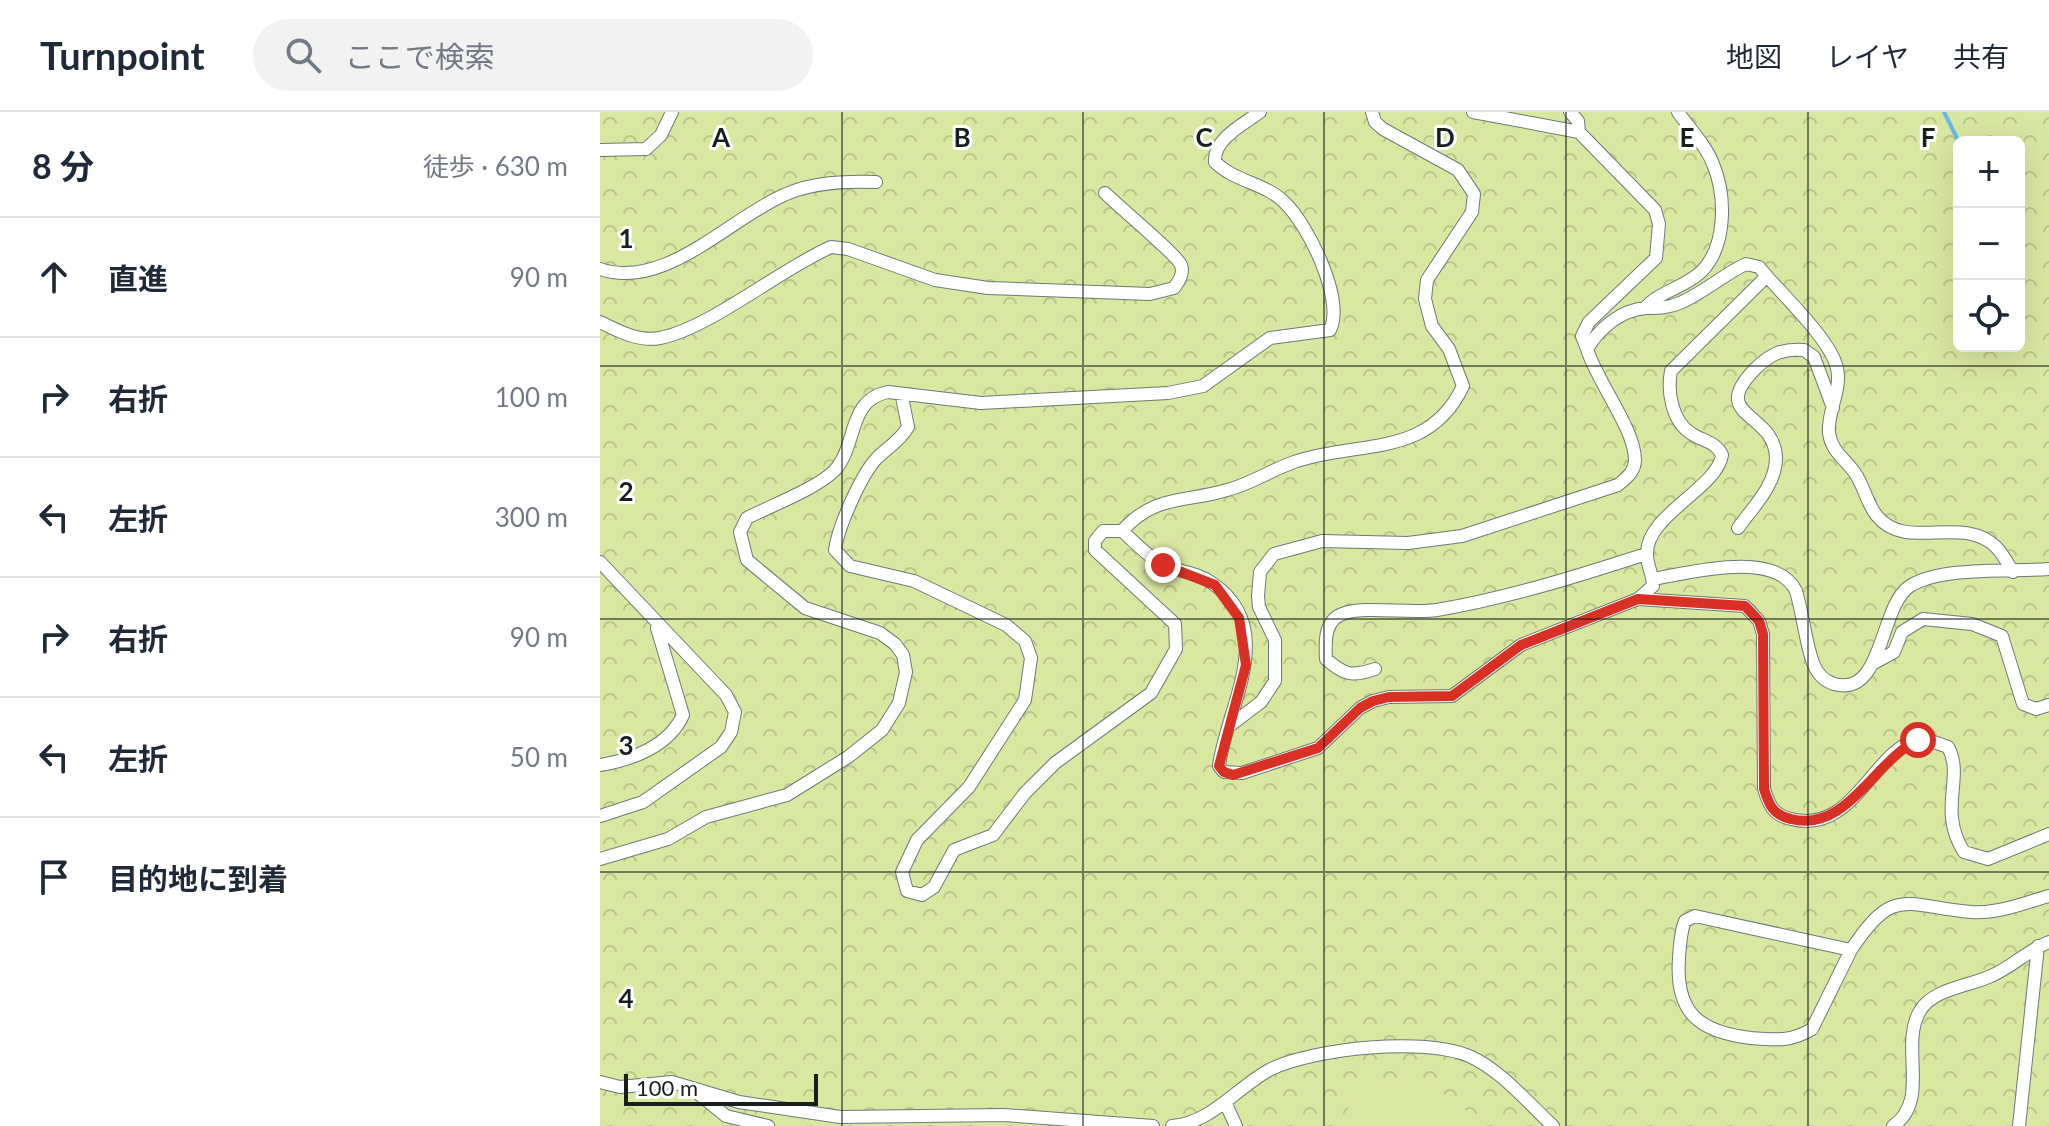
<!DOCTYPE html>
<html lang="ja">
<meta charset="utf-8">
<style>
:root{--surface:#fff;--page:#f2f2f3;--text:#1f2937;--muted:#747a83;--line:#e0e1e3}
body{margin:0;font-family:Lato,"Noto Sans JP",sans-serif;background:var(--page);color:var(--text)}
.controls{position:absolute;right:24px;top:24px;display:grid;overflow:hidden;border-radius:12px;box-shadow:0 8px 32px #0002}
.controls button{width:72px;height:72px;display:grid;place-items:center;padding:0;border:0;border-bottom:2px solid var(--line);background:var(--surface);color:var(--text);font:40px sans-serif}
.scale{position:absolute;left:24px;bottom:20px;width:194px;box-sizing:border-box;padding-left:8px;border:4px solid #191f1e;border-top:0;font-size:22px;line-height:28px;white-space:nowrap;color:#191f1e;-webkit-text-stroke:6px #fff;paint-order:stroke}
.stop{position:absolute;width:24px;height:24px;margin:-18px;border:6px solid #d93025;border-radius:50%;background:#fff}
.stop.end{background:#d93025;border-color:#fff;box-shadow:0 2px 8px #0008}
.list{margin:0;padding:0;list-style:none}
h2{display:flex;justify-content:space-between;align-items:center;height:104px;margin:0;padding:0 32px;font-size:34px}
h2 small{font-size:26px;font-weight:400;color:var(--muted)}
.list li{display:grid;grid-template-columns:52px 1fr auto;gap:24px;align-items:center;box-sizing:border-box;height:120px;padding:0 32px;border-top:2px solid var(--line)}
.list b{display:block;font-size:30px;white-space:nowrap}
.list em{font-size:26px;font-style:normal;color:var(--muted)}
.icon{flex:none;width:44px;height:44px;fill:none;stroke:currentColor;stroke-width:2;stroke-linecap:round;stroke-linejoin:round}
.map{position:relative;flex:none;width:1449px;height:1014px;overflow:hidden}
header{display:flex;align-items:center;gap:48px;box-sizing:border-box;height:112px;padding:0 40px;background:var(--surface);border-bottom:2px solid var(--line)}
header strong{font-size:38px}
nav{display:flex;gap:44px;margin-inline-start:auto;font-size:28px}
.search{width:560px;height:72px;background:var(--page);display:flex;align-items:center;gap:20px;box-sizing:border-box;padding:0 28px;border-radius:44px;color:var(--muted);font-size:30px}
main{display:flex}
aside{flex:1;background:var(--surface)}
.map>svg:first-child{display:block}
.forest{fill:url(#forest-crowns);fill-rule:evenodd}
.pitch{fill:#dae7a0}
.lines{fill:none;stroke-linecap:round;stroke-linejoin:round}
.stream{stroke:#6ab8e8;stroke-width:4}
.street-casing{stroke:#6b7a76;stroke-width:14}
.street{stroke:#fff;stroke-width:12}
.route{stroke:#d93025;stroke-width:10}
.grid{fill:none;stroke:#191f1e;stroke-width:2;stroke-opacity:0.55}
.grid-label{font-size:26px;text-anchor:middle;font-weight:bold;fill:#191f1e;stroke:#fff;stroke-width:6;stroke-linejoin:round;paint-order:stroke}
</style>
<header>
<strong>Turnpoint</strong>
<div class="search"><svg class="icon" aria-label="search" viewBox="0 0 24 24"><circle cx="10" cy="10" r="6"/><path d="M15 15l6 6"/></svg>ここで検索</div>
<nav><a>地図</a><a>レイヤ</a><a>共有</a></nav>
</header>
<main>
<aside>
<h2>8 分<small>徒歩 · 630 m</small></h2>
<ul class="list">
<li><svg class="icon" aria-label="ahead" viewBox="0 0 24 24"><path d="M12 20V5M6 11l6-6 6 6"/></svg><div><b>直進</b></div><em>90 m</em></li>
<li><svg class="icon" aria-label="right" viewBox="0 0 24 24"><path d="M7 20v-9h11M14 6l5 5-5 5"/></svg><div><b>右折</b></div><em>100 m</em></li>
<li><svg class="icon" aria-label="left" viewBox="0 0 24 24"><path d="M17 20v-9H6M10 6l-5 5 5 5"/></svg><div><b>左折</b></div><em>300 m</em></li>
<li><svg class="icon" aria-label="right" viewBox="0 0 24 24"><path d="M7 20v-9h11M14 6l5 5-5 5"/></svg><div><b>右折</b></div><em>90 m</em></li>
<li><svg class="icon" aria-label="left" viewBox="0 0 24 24"><path d="M17 20v-9H6M10 6l-5 5 5 5"/></svg><div><b>左折</b></div><em>50 m</em></li>
<li><svg class="icon" aria-label="arrive" viewBox="0 0 24 24"><path d="M6 21V4h12l-3 4 3 4H6"/></svg><div><b>目的地に到着</b></div></li>
</ul>
</aside>
<div class="map">
<svg width="1449" height="1014" viewBox="0 0 1449 1014">
<defs>
<pattern id="forest-crowns" width="20" height="18" patternUnits="userSpaceOnUse" patternTransform="scale(2)"><rect width="20" height="18" fill="#dae7a0"/><path d="M2 6a3 3 0 1 1 6 0M12 15a3 3 0 1 1 6 0" fill="none" stroke="#bac689"/></pattern>
</defs>
<rect width="100%" height="100%" fill="#e4f5f0"/>
<path class="forest" d="M0,0H1449V1014H0ZM1359,30H1419V234H1359Z"/>
<path class="pitch" d="M827,970L888,1014H734L766,975Z"/>
<g class="lines">
<path class="stream" d="M1344,0L1359,30"/>
<defs>
<path id="street" d="M873,0L979,20L1055,98L1059,112L1056,146L989,210L982,224L987,237
M970,0L978,9L979,20
M0,38L46,37L61,23L72,0
M0,157C64,179 129,107 184,83C212,70 246,69 276,70
M1045,196C1060,179 1086,175 1102,159C1127,133 1126,83 1113,52C1106,33 1089,16 1078,0
M0,210C18,219 39,230 60,226C110,216 179,158 231,135L248,137L335,168L388,176L550,182L574,176C579,169 584,162 581,153C577,143 517,93 505,81
M302,285L308,315C300,329 288,335 277,346C261,363 238,415 235,438L250,454L314,469L406,513L425,529L431,546L425,588L369,675L317,728L302,760L307,779L322,783L334,775L354,738L393,723L425,681L455,651L551,581L576,537L575,512L495,438V429L503,419H522C535,430 550,447 565,454C581,460 598,461 612,471C680,517 626,596 619,654L624,660L642,661L718,636L760,596L773,589L789,585L852,584L921,533L1038,487L1053,474C1053,463 1047,453 1047,443C1045,403 1117,377 1122,343C1116,330 1103,329 1092,322C1072,310 1067,280 1071,259L1166,165
M1138,416C1153,395 1176,373 1176,346C1175,299 1107,306 1155,257C1170,242 1183,236 1204,238L1214,245L1233,296
M522,419C555,382 584,391 627,378C651,372 671,358 694,350C758,328 829,347 863,274L849,237L832,214L825,187L827,168L872,100L874,82L858,58L783,17L775,10L772,0
M0,450L126,583L135,600L131,620L121,635L43,690L0,704
M1053,467C1089,461 1176,437 1196,479C1203,503 1205,528 1213,551C1217,561 1224,569 1234,572C1284,586 1279,494 1310,474C1341,454 1411,460 1449,457
M1038,487L1145,494L1159,509L1163,522L1164,677C1169,693 1173,703 1191,707C1254,723 1273,638 1317,628C1328,626 1338,632 1348,635C1365,665 1337,698 1364,740L1388,747L1449,722
M1272,552L1294,540L1302,520L1323,507L1372,512L1402,524L1423,592L1436,597L1449,593
M775,557C752,565 744,563 726,547C725,529 724,507 745,501C767,494 811,502 837,498C908,486 978,464 1046,442
M632,612L661,590L675,569V528L659,495L658,484L660,460L674,442L722,429L808,431L862,424L1018,373C1026,366 1035,360 1035,348C1035,317 997,270 987,237C999,217 1020,198 1046,196C1059,196 1069,196 1082,190C1105,180 1124,162 1146,152L1159,155C1179,180 1230,226 1237,256C1242,279 1227,299 1229,321C1231,339 1246,348 1255,361C1264,374 1267,392 1277,404C1306,440 1363,402 1396,435C1403,442 1408,452 1413,460
M0,653C32,648 69,634 83,603L57,516
M0,747L68,727L106,705L187,683L248,645L282,618L299,591L306,560L303,543L295,532L280,521L205,496L147,448L140,420L147,406C170,394 218,376 235,358C258,332 247,288 288,280L381,291L568,281L603,274L670,226L730,218C745,188 708,112 684,90C665,71 635,70 615,50C613,27 644,12 660,0
M1095,804L1251,838L1212,917C1191,930 1175,928 1151,926C1099,920 1075,901 1079,846C1080,833 1080,821 1085,809Z
M1251,838C1294,773 1304,794 1371,800C1398,802 1424,791 1449,784
M0,970L20,975L72,970L139,990L240,1005L404,1003L553,1014
M94,978L126,1004L168,1014
M625,990L636,1014
M572,1014C612,1011 638,974 671,957C716,936 824,925 869,944C901,958 928,991 953,1014
M1293,1014C1331,989 1299,933 1320,899C1332,877 1370,874 1391,864C1412,855 1428,838 1449,830
M1419,1014L1438,834"/>
</defs>
<use href="#street" class="street-casing"/>
<use href="#street" class="street"/>
</g>
<g class="lines">
<path class="route" d="M563,453L615,473L639,506L646,553L619,654L624,660L633,663L718,636L760,596L773,589L789,585L852,584L921,533L1038,487L1145,494L1159,509L1163,522L1164,677C1169,693 1173,703 1191,707C1247,721 1274,649 1318,628"/>
</g>
<path class="grid" d="M242,0V1014M483,0V1014M724,0V1014M966,0V1014M1208,0V1014M0,254H1449M0,507H1449M0,760H1449"/>
<g class="grid-label">
<text x="121" y="35">A</text>
<text x="362" y="35">B</text>
<text x="604" y="35">C</text>
<text x="845" y="35">D</text>
<text x="1087" y="35">E</text>
<text x="1328" y="35">F</text>
<text x="26" y="136">1</text>
<text x="26" y="389">2</text>
<text x="26" y="643">3</text>
<text x="26" y="896">4</text>
</g>
</svg>
<div class="controls">
<button>+</button>
<button>−</button>
<button><svg class="icon" aria-label="locate" viewBox="0 0 24 24"><circle cx="12" cy="12" r="6"/><path d="M12 2v4M12 18v4M2 12h4M18 12h4"/></svg></button>
</div>
<div class="scale">100 m</div>
<div class="stop" style="left:1318px;top:628px"></div>
<div class="stop end" style="left:563px;top:453px"></div>
</div>
</main>
